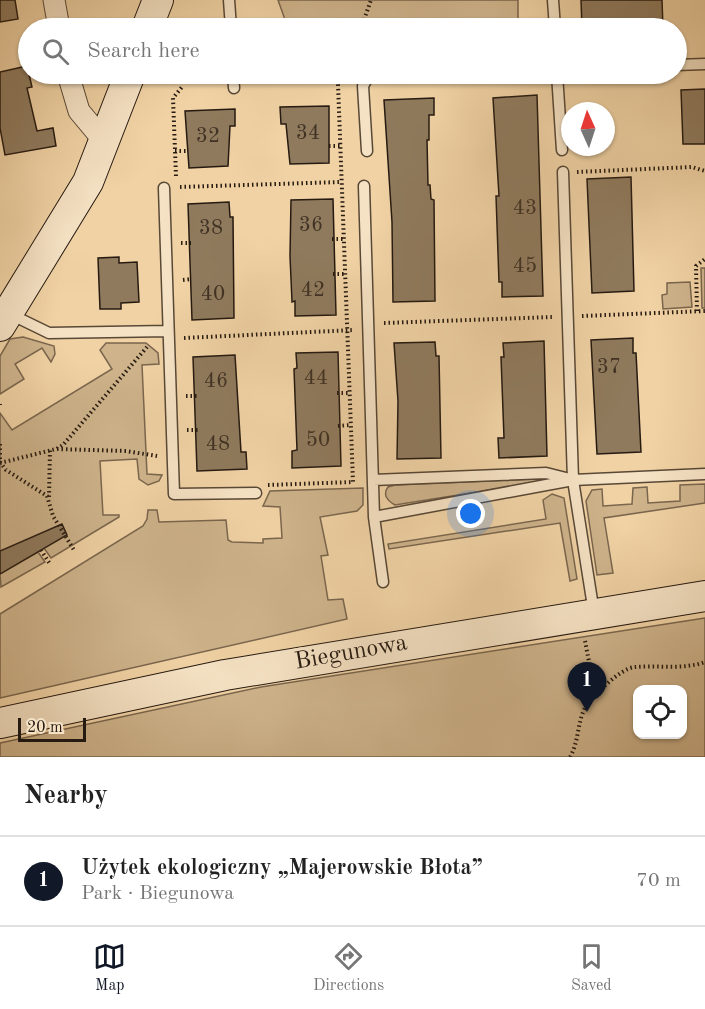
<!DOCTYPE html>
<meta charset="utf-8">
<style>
:root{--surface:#fff;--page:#f6f6f6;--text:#222;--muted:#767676;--line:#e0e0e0;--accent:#111827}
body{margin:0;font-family:"Old Standard TT",serif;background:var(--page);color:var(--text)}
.controls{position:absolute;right:18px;bottom:18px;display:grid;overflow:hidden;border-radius:12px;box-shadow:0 2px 4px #0004}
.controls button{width:54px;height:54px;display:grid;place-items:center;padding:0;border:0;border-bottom:2px solid var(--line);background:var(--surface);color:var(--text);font:30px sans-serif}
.compass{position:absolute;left:561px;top:102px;width:54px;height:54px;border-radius:50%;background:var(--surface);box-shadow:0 2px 4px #0004;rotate:357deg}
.scale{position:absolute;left:18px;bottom:15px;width:68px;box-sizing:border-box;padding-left:6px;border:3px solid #261a11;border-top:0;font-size:16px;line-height:21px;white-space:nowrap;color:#261a11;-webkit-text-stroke:4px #f5e2c4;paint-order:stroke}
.you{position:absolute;left:471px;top:514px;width:21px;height:21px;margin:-15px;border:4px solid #fff;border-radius:50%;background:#1a73e8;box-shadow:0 0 0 9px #1a73e833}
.badge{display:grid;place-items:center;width:39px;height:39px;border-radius:50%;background:var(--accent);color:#fff;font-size:20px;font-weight:700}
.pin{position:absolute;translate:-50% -50px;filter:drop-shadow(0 2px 3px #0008)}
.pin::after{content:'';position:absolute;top:32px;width:21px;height:18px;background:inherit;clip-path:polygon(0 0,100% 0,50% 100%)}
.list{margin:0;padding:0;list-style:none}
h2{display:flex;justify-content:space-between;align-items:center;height:78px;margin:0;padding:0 24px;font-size:26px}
h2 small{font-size:20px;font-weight:400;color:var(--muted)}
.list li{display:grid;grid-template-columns:39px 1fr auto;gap:18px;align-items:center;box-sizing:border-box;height:90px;padding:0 24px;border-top:2px solid var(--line)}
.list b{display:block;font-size:22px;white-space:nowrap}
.list p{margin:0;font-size:20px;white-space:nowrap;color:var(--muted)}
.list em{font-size:20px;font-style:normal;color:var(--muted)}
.icon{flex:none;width:33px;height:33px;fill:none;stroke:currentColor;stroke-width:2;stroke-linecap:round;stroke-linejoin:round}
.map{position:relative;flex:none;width:705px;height:757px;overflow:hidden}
.search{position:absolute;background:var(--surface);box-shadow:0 2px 4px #0004;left:18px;right:18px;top:18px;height:66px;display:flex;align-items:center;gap:15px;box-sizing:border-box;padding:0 21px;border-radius:33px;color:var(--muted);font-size:22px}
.sheet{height:168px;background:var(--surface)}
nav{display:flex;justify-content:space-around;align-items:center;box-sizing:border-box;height:84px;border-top:2px solid var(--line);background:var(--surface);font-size:16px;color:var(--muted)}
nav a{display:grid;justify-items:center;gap:3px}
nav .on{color:var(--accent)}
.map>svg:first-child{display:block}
.green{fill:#ceb38b;stroke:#7a664e;stroke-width:1.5;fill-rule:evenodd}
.building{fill:#8f7a5d;stroke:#261a11;stroke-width:1.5}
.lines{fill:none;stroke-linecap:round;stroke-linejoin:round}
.lane-casing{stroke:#584836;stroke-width:13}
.street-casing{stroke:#584836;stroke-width:23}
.secondary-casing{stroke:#261a11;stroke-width:32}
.path{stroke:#261a11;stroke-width:4;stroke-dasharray:1.5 3;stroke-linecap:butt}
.lane{stroke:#f5e2c4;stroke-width:10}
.street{stroke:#f5e2c4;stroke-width:21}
.secondary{stroke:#f5e2c4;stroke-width:30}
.labels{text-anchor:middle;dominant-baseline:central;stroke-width:6;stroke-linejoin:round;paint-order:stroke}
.number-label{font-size:21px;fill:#403224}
.street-label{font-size:24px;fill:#261a11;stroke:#f5e2c4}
</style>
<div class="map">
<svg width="705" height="757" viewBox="0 0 705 757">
<rect width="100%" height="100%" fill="#f0d2a4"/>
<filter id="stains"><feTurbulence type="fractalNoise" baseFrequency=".00333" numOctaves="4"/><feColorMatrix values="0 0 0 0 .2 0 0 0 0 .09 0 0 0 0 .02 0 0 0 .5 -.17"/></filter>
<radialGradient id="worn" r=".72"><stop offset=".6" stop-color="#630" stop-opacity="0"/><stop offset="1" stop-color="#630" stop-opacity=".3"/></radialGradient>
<path class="green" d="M278,0H518V21L367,28H288Z
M701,268H705V308H702Z
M690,282L692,307L663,309L662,295L667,294V283Z
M23,337L54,346L55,354L51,362L42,348L15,364L24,379L0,394V356L10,339Z
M106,343H146L158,353L159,364L142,365L147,474L162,475L159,481L148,485L139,479L137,459L100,461L103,515H119V517L51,558L44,548L0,551V413L12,430L112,369L100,350Z
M536,479L540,482L395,505C388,501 382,495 388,487L395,485Z
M705,484V503L604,518L613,573L597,575L586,501L592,490L602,489L603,506L632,504L633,488L647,487L648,503L680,501V485Z
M363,488V505L357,511L320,517L328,555L321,556L328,600L343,599L347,619L0,698V614L143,526L147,519L148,510H157L159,522L226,520L228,540L232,542L263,543V539L282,538L280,507L263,506L270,491Z
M552,494L564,498L577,579L570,581L560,523L389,549L388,544L546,519L543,500Z
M38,552L45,562L1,587L0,574Z
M705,618V757H0V743L261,687ZM638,690H682V734H638Z"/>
<path class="building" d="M0,0H15L18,19L0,22Z
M581,0H662L663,28H582Z
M27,66L32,87L27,88L37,131L53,128L56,146L5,155L0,128V72Z
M705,89V144H683L681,90Z
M537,95L543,296L502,297V282H499L496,196H499L493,98Z
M434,98V115H429V140H427L428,185H430L431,199L434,200L435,301L393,302L392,222L384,100Z
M329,106V163L290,164L286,124H281L280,107Z
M235,109V126H230L228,166L189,168L185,111Z
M631,177L634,291L592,293L587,179Z
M333,199L336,315L295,316V301L292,302L290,256L291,200Z
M229,202L230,217H233L234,318L192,320L188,204Z
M119,257V263L137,262L139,302L121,303V309H100L98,258Z
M633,338V353H636L641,452L597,454L591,340Z
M544,341L547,456L499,458L498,438H504L501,357H504L503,343Z
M435,342L436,356H439L441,458L397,459L398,401L394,343Z
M338,352L341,466L292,468V451L297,450L294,369L297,368L296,353Z
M235,355L241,452H246L247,469L197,471L193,357Z
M62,524L67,535L0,574V551Z"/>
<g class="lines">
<defs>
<path id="lane" d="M229,0L231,28
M553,0L555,28
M676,65L705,64
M233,74L234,88
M557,74L562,150
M367,151L363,86L368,77L439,74
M563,172L573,480L594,613
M364,186L374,517L383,582
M164,188L174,494L256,493
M8,313L49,333L168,331
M373,480L546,473L570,479
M374,517L573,480L705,474"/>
<path id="street" d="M54,0L59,28
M68,74L79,111L104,141"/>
<path id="secondary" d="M147,28L158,0
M0,326L88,182L130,74
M0,723L225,675L705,596"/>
</defs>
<use href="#lane" class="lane-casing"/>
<use href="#street" class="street-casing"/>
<use href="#secondary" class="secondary-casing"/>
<path class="path" d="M361,28L371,0
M329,146H340
M175,151H188
M577,172L692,167L705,171
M176,176L173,98L182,87
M180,187L341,182
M332,239H343
M181,243H191
M333,274H345
M183,280L192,279
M697,311L696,266L705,259
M582,316L705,311
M384,323L553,317
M184,338L354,330
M337,393H349
M186,396H197
M0,405V404
M338,426L350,425
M187,430H198
M0,444V462L6,470L47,496L53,516L74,550
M57,449L126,451L157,456
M0,463L56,449L63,445L147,347
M268,485L353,482L338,84
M49,497L50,450
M41,550L50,564
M585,641L595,693
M570,757C579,742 577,723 585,708C593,696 620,668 635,667C658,665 683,670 705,662"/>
<use href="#lane" class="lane"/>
<use href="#street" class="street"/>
<use href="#secondary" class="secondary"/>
</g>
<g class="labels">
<g class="number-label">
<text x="308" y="133">34</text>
<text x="208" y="136">32</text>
<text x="525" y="208">43</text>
<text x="311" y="225">36</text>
<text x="211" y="228">38</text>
<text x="525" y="266">45</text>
<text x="313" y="290">42</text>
<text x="213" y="294">40</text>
<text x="609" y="367">37</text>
<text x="316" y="378">44</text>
<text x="216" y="381">46</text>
<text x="318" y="440">50</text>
<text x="218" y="444">48</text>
</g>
<g class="street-label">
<text transform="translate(351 653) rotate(-10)">Biegunowa</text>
</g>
</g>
<rect width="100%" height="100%" filter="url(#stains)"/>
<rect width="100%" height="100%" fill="url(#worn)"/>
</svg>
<div class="controls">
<button><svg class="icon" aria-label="locate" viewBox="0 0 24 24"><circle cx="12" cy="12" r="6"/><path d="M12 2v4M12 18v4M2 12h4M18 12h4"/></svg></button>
</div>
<svg class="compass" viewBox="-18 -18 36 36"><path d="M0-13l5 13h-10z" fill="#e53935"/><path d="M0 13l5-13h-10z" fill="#767676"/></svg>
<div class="scale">20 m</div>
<div class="you"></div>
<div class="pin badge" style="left:587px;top:712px">1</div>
<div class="search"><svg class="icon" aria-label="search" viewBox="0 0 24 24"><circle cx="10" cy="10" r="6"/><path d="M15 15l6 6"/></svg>Search here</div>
</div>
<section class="sheet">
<h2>Nearby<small></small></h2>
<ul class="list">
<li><span class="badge">1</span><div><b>Użytek ekologiczny „Majerowskie Błota”</b><p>Park · Biegunowa</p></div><em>70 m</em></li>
</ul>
</section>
<nav>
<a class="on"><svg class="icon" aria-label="map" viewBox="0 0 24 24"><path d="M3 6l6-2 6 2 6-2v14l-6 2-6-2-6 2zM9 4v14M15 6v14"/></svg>Map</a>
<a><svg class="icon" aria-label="directions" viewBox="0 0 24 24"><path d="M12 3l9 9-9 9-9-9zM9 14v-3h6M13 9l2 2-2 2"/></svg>Directions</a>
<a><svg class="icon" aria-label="saved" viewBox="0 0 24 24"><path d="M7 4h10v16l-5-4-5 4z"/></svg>Saved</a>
</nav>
